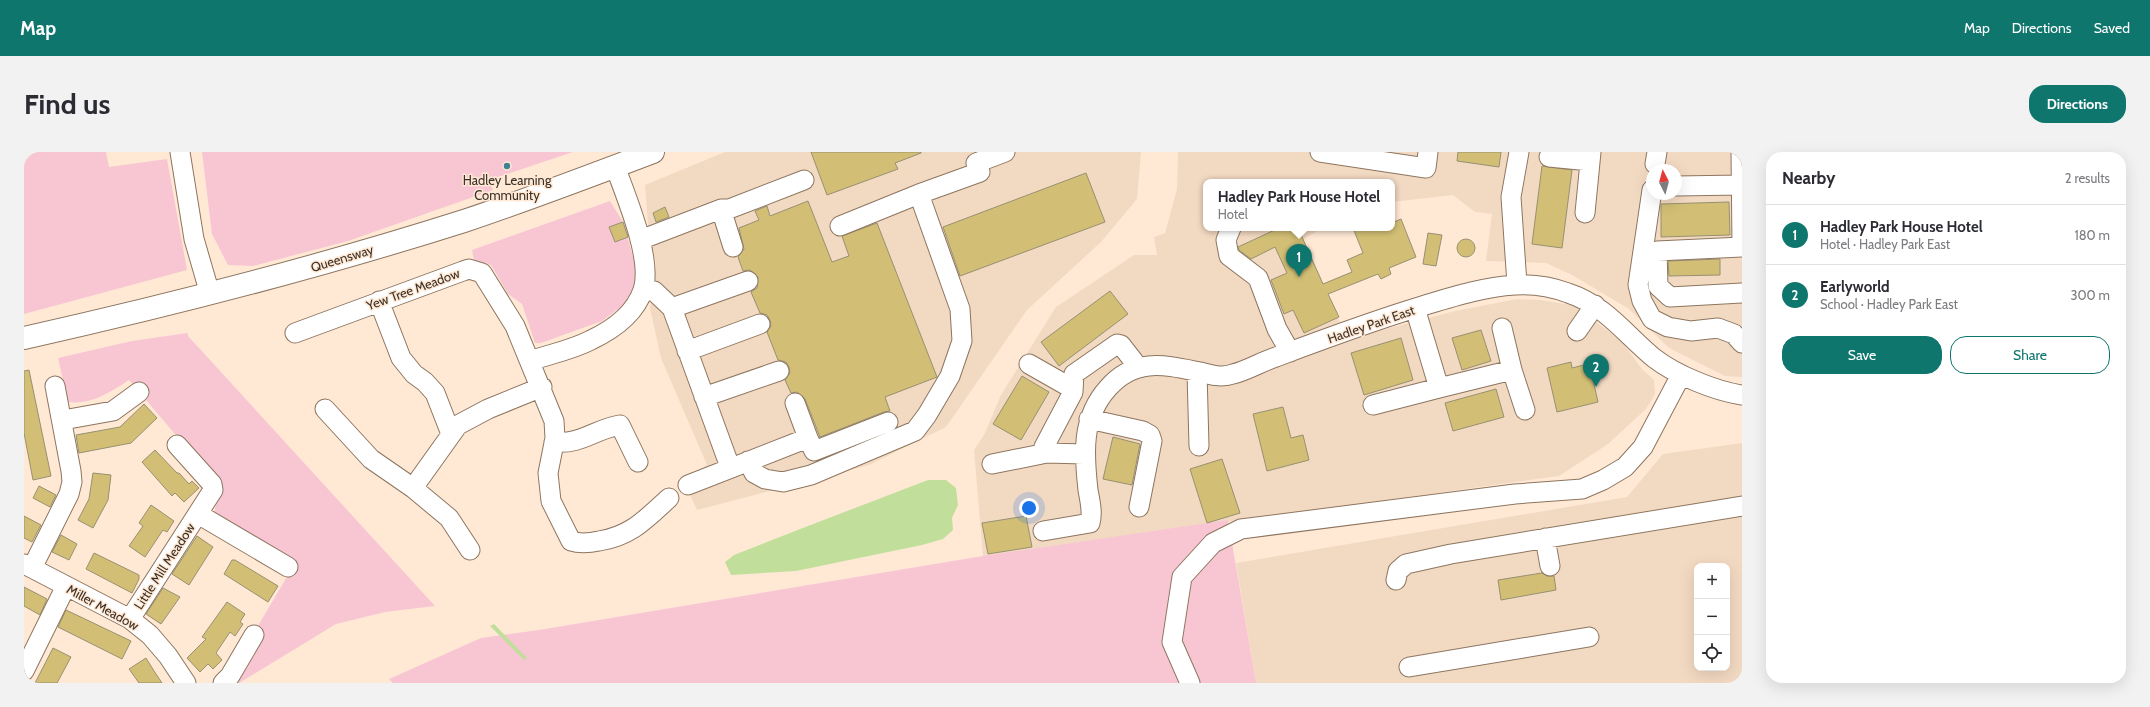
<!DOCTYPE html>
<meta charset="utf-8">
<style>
:root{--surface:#fff;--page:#f2f2f3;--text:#2b2b33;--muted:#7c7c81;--line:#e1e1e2;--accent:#0f766e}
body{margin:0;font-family:Cabin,sans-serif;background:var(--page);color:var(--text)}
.controls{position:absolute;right:12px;bottom:12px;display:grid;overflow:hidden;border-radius:8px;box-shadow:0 4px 16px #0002}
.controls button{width:36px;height:36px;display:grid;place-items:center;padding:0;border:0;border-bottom:1px solid var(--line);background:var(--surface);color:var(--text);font:20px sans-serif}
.compass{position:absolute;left:1622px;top:12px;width:36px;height:36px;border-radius:50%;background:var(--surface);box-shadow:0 4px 16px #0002;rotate:354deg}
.you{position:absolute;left:1005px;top:356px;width:14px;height:14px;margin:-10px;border:3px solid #fff;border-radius:50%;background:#1a73e8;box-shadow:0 0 0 6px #1a73e833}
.badge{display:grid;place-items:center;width:26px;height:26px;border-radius:50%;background:var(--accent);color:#fff;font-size:13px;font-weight:700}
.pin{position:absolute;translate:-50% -33px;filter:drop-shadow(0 1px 2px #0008)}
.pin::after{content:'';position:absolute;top:21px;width:14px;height:12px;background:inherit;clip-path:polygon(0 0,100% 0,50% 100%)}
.popup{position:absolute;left:1179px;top:27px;width:192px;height:52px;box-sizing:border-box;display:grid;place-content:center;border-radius:8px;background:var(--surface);filter:drop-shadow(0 1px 3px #0005);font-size:13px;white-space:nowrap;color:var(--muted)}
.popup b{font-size:15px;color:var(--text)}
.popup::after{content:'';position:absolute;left:50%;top:100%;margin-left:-8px;border:8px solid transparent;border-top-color:var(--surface)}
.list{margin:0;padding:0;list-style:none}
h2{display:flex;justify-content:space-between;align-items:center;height:52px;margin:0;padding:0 16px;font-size:17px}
h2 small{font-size:13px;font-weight:400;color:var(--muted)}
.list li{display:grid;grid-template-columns:26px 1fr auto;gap:12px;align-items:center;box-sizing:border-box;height:60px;padding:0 16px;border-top:1px solid var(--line)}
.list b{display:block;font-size:15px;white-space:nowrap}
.list p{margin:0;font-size:13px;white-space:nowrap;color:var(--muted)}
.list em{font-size:13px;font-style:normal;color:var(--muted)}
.actions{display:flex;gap:8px;padding:12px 16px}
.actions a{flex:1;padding:9px 0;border:1px solid var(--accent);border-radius:16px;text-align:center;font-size:14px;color:var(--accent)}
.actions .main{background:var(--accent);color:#fff}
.icon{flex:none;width:22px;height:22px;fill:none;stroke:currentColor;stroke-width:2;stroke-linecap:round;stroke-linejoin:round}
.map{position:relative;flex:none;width:1718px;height:531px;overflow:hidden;border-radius:16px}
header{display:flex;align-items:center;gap:24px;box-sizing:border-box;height:56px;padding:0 20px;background:var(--accent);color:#fff}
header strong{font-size:19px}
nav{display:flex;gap:22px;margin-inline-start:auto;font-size:14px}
.intro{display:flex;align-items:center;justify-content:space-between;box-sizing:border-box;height:96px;padding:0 24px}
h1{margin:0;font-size:28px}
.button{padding:10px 18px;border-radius:16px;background:var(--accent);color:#fff;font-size:14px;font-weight:700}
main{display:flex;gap:24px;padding:0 24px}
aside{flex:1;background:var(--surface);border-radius:16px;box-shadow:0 4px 16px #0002}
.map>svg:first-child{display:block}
.built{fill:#f2d9c2;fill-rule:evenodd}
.green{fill:#f7c6d2}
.water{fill:#c1df9a}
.building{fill:#d2bf75;stroke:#979071}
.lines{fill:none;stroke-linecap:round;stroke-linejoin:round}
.minor-casing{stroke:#8d755f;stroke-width:21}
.major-casing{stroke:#8d755f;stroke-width:24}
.minor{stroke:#fff;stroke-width:19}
.major{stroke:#fff;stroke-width:22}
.poi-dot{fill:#418094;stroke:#ffe9d5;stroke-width:1.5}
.labels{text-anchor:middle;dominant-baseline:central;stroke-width:3;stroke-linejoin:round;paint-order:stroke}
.poi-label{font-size:13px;fill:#3c3128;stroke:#ffe9d5}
.street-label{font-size:13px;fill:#3c3128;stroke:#ffe9d5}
</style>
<header>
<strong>Map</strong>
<nav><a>Map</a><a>Directions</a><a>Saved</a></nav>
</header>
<div class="intro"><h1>Find us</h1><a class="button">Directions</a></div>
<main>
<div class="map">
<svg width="1718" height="531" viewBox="0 0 1718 531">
<rect width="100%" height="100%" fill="#ffe9d5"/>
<path class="built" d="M701,0H1117L1113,47L1077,90L1003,158L922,275L845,313L673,358L659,327L683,313L637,206L626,156L632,112L624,72L621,33Z
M1154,0H1718V225L1701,224L1645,196L1605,157L1548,123L1522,111L1462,109L1468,62L1451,60L1429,43L1368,50V30H1182V76H1299L1279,87L1325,190L1346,181L1431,159L1493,147L1517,148L1552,154L1598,190L1618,217L1630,228L1631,242L1622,257L1584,292L1535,324L959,404L950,298L961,281L977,243L1032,155L1110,103H1133L1130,85L1141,81L1153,37ZM1628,18H1652V42H1628Z
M1718,291V531H1232L1212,411L1603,345L1639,302ZM1673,414H1703V516H1673Z"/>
<path class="green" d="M0,0H82L85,15L143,7L163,118L0,162Z
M178,0H549L465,28L469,38L324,89L229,114L204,113L188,82Z
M586,49L599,70L614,122L605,149L578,169L517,191H511L498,152L484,142L467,113L450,108L448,98Z
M164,181V184L411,454L361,460L312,472L215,531H200L270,413L190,361L196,335L105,228C87,240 67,253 44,250L34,206L108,189Z
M1204,368L1232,531H369L365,527L457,486L515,478L959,404Z"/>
<path class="water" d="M904,328H922L932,336L934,353L928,366L929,378L919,387L898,393L772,419L707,423L701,410L710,403L771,379Z
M470,472L503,506L500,508L466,474Z"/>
<path class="building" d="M787,0H897V1L871,11L874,17L803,43Z
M1434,0H1477L1475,15L1433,9Z
M1518,14L1548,18L1538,96L1508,92Z
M1062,21L1081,70L936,124L919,75Z
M784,49L808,110L825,104L818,84L853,71L913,225L861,245L866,259L860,260L796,285L781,247L773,240L767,241L761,228L766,221L765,215L762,210L754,208L743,180L747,174L746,168L743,163L736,161L727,140L733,136L734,125L726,118L719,119L714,105L720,97L715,76L735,68L731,59L743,54L746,64Z
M1705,50L1706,83L1637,85V52Z
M641,55L645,65L632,70L629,61Z
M1377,67L1392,105L1365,116L1367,122L1357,127L1354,122L1304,142L1315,165L1280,181L1269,158L1260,162L1247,128L1263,121L1251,95L1227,107L1215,98L1214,95L1255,76H1274L1299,132L1328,120L1323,108L1339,101L1329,76H1368V71Z
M599,70L604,85L591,90L585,75Z
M1404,81L1418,83L1412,114L1399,112Z
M1433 96a9 9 0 1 1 18 0a9 9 0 1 1-18 0Z
M1696,107V123L1645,124L1644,109Z
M1086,139L1104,162L1035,214L1017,190Z
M1457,178L1467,209L1438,218L1428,186Z
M1377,186L1389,228L1340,243L1327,201Z
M1547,210L1548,216L1560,213L1562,220L1567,219L1574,250L1533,260L1523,216Z
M5,218L27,324L9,328L0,281V219Z
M998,224L1025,240L997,288L969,272Z
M1472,237L1480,265L1429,279L1421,251Z
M120,252L133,266L107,291L55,301L52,283L96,275Z
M1259,255L1267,286L1279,283L1285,308L1243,319L1229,262Z
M1089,285L1116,292L1108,333L1079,327Z
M131,298L153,321H155L165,332L168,329L175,336L160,350L151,341L148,344L118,310Z
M1198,307L1216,361L1183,371L1166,317Z
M69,321L87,323L84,348L69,376L54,368L65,347Z
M15,334L32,343L26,355L9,346Z
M127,353L150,369L143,380L139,378L121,405L105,394L119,374L115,371Z
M0,364L17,373L8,390L0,386Z
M1002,364L1008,395L964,402L958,371Z
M37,383L53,392L45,408L28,400Z
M173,384L189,395L165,433L148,422Z
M70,401L115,423V427L108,441L62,417Z
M208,408H211L254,434L244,450L200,422Z
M1518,421L1523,424H1530L1532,438L1477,448L1474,428Z
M0,435L23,447L16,463L0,454Z
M139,436L156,445L137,472L122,462Z
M203,450L221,462L216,470L219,472L211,484L206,480L192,501L198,508L189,517L184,512L176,520L163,506L182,487L178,485Z
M42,458L107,489L98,507L34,475Z
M29,496L47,505L33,531H11Z
M122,506L130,519L138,531H115L105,517Z"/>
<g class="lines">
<defs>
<path id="minor" d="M156,0L170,87L186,142
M1296,0L1402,16L1404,0
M1717,0L1718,95L1633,99L1634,134L1646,145L1718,141
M1525,5L1566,9
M1631,12L1633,0
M1652,34L1717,33
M1628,38L1614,133L1618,149L1628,167L1644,175L1667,179L1694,176L1710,182L1718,191
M697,57L709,95
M1561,61L1567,0
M816,74L895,42
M1207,76L1202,88L1205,104L1234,126L1253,177L1266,200
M616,88L697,57H705L780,28
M1493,132L1487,45L1495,0
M619,138L630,139L648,156L706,315
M355,149L377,206L390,222L401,230L411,241L427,282
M648,156L724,129
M1391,156L1415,236L1488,218L1501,258
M1478,176L1488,218
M1553,179L1571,153
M271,181L439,119L445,117L458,121L491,174L530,269L531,286L524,321L527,349L547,389C556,392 566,391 575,389C607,384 622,367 645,346
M663,199L736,172
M506,209C526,202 548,198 567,188C588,178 611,162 619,138C629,107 602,45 591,14
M1005,212L1049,237
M1173,220L1175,294
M680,245L755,219
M1349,253L1415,236
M301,257L347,307L389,336
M1065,267L1119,279L1126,283L1128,289L1115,355
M39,268L89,259L115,240
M784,286L790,299L864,270
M530,290C557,293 571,277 596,273L614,310
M1060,302L1023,301L1020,295L1049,240L1050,222L1093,192L1097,193L1115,216
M724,309L730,321L741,327L759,330L787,323L891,279L903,263L926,224L938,189L936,157L895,42L956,20L952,11L981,0
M968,312L1023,301
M664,333L784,286L771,251
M174,362L264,415
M1019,379L1066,371C1069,361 1066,349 1064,338C1060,302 1057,266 1084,236C1111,205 1141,213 1176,220C1187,223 1198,226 1209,222C1224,218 1237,210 1252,205C1300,187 1348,169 1398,154C1428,145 1459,135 1491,133C1508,132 1528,135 1544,141C1581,153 1602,183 1630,206C1652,223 1691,239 1718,243
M1521,386L1526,414
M446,398L425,366L389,336L434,273L464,257L518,235
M0,412L106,467L126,483L144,504L162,531
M8,416L45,342L48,330L47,319L31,234
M1372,428L1374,419L1382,412L1427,402L1718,354
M106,467L189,338L188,332L153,293
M1385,515L1565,485
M0,519L42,434
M199,531L206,524L230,483
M1166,531L1148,490L1158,425L1189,391L1217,377L1491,342L1558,337L1579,328L1601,315L1619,295L1657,223"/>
<path id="major" d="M0,186C148,153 295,115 440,69C503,48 566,24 629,0"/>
</defs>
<use href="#minor" class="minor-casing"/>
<use href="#major" class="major-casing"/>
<use href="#minor" class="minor"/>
<use href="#major" class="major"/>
</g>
<circle class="poi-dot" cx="483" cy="14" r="4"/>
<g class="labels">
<g class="poi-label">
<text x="483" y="28">Hadley Learning<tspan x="483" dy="15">Community</tspan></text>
</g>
<g class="street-label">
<text transform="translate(318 106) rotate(-17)">Queensway</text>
<text transform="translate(389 137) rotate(-20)">Yew Tree Meadow</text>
<text transform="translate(1347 172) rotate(-19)">Hadley Park East</text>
<text transform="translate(140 414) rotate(-57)">Little Mill Meadow</text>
<text transform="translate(79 455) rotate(29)">Miller Meadow</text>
</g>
</g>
</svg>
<div class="controls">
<button>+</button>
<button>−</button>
<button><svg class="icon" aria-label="locate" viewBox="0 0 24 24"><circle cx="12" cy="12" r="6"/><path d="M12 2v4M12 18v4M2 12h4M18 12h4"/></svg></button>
</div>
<svg class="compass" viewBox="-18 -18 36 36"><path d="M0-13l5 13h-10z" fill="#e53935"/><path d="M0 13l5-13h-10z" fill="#7c7c81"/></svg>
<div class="you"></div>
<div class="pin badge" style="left:1275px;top:125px">1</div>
<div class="popup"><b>Hadley Park House Hotel</b>Hotel</div>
<div class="pin badge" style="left:1572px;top:235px">2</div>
</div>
<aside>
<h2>Nearby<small>2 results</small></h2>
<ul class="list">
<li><span class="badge">1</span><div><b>Hadley Park House Hotel</b><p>Hotel · Hadley Park East</p></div><em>180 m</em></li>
<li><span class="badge">2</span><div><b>Earlyworld</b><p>School · Hadley Park East</p></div><em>300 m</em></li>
</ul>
<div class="actions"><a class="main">Save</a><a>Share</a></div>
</aside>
</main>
